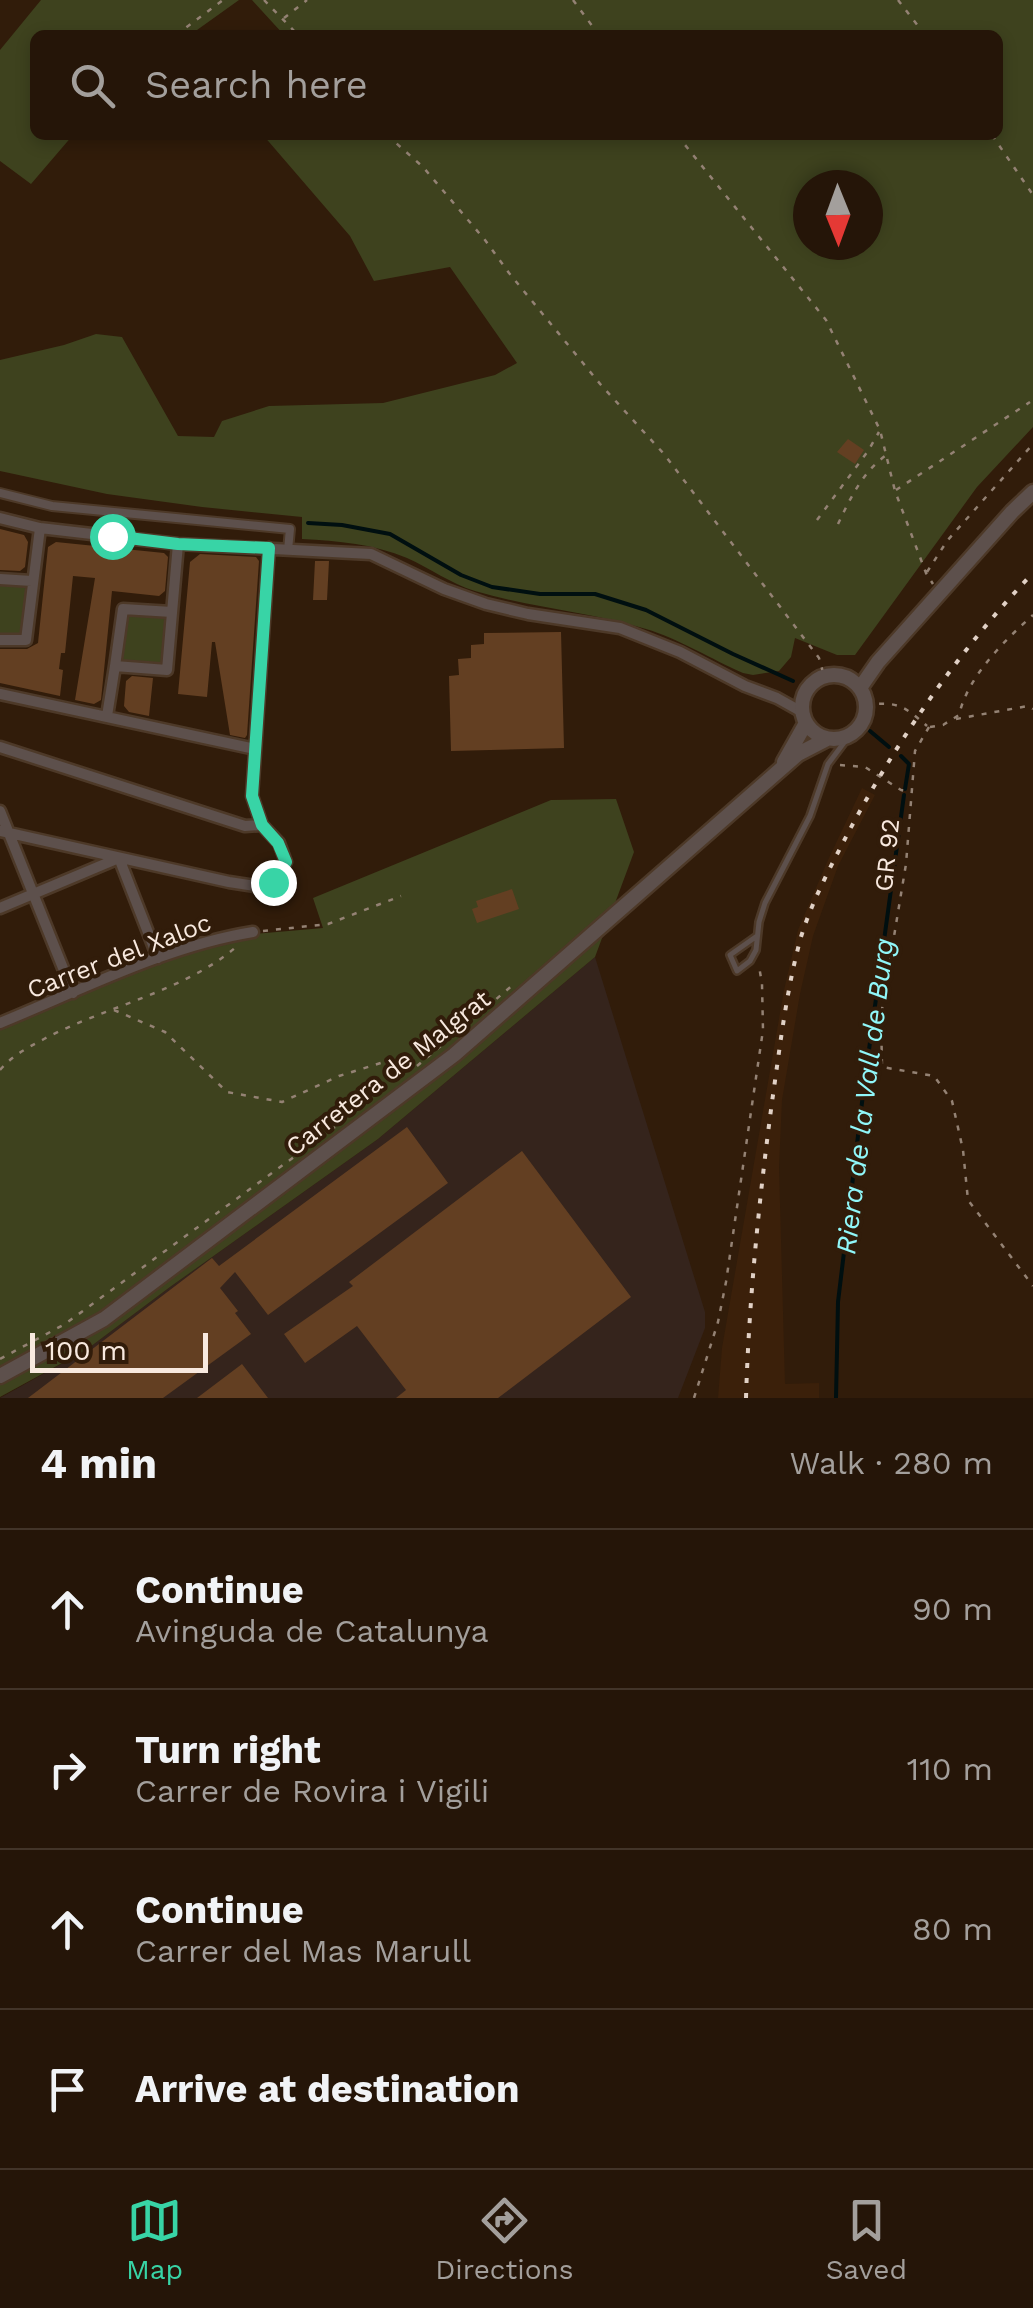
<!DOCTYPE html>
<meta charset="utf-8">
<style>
:root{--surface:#251508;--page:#312216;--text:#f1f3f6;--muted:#a39f9c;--line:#423429;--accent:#38d4a6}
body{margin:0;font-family:"Work Sans",sans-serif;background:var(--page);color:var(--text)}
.compass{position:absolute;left:793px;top:170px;width:90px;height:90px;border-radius:50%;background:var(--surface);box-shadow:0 5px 15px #0003;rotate:179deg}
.scale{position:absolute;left:30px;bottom:25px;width:178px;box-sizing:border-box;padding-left:10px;border:5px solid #f8e9df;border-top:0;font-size:28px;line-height:35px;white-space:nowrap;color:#f8e9df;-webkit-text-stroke:8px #311c0a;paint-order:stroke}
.stop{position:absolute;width:30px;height:30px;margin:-22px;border:8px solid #38d4a6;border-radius:50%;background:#fff}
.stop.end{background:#38d4a6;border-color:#fff;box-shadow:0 2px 10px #0008}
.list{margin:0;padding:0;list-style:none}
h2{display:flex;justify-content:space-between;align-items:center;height:130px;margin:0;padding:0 40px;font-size:42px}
h2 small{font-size:32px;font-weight:400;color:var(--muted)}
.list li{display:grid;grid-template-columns:65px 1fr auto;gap:30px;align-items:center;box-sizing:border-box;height:160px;padding:0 40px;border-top:2px solid var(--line)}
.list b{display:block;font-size:38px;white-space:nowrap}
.list p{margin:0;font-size:32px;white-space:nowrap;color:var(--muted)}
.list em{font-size:32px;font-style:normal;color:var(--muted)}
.icon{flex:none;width:55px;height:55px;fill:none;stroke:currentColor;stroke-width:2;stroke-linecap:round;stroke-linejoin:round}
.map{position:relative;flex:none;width:1033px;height:1398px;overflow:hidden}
.search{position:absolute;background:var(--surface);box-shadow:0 5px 15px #0003;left:30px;right:30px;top:30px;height:110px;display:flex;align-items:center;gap:25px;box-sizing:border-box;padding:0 35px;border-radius:15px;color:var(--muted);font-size:38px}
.sheet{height:770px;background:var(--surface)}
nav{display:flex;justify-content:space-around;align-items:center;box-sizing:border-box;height:140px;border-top:2px solid var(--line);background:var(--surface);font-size:28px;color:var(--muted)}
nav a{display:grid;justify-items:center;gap:5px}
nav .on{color:var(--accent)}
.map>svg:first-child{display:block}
.built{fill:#3b200a}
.industrial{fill:#35241c}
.green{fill:#3e421e;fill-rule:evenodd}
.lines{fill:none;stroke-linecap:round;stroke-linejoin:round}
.stream{stroke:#000f10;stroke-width:4}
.building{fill:#633f22}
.service-casing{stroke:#4d3928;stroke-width:10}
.pedestrian-casing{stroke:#4d3928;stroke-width:12}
.minor-casing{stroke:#4d3928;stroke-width:15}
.tertiary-casing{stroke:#4d3928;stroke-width:19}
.path{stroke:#948274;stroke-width:2.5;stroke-dasharray:5 8;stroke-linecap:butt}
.service{stroke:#5d504c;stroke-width:5}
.pedestrian{stroke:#5d504c;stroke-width:8}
.minor{stroke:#5d504c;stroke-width:10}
.tertiary{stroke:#5d504c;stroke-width:14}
.rail{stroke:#e1d1c6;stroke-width:4;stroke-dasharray:5 10;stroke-linecap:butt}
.route{stroke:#38d4a6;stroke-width:12}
.labels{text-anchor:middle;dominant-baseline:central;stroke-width:8;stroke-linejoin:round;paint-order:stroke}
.street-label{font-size:25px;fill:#f8e9df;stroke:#311c0a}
.water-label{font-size:28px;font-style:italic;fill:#90f7f9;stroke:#311c0a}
</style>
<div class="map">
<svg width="1033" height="1398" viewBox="0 0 1033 1398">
<rect width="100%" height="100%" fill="#311c0a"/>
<path class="built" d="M862,788L875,795L838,866L813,936L800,994L782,1100L779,1167L785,1384L819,1383V1398H718L722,1348L784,990L798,930L828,860Z"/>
<path class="industrial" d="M595,957L705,1312V1328L678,1398H0L86,1350L170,1287L378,1139Z"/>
<path class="green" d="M41,0H239L190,35H35V135H73L31,184L0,161V50Z
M252,0H1033V427L977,487L855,655H837L795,638L791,657L779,671L753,675L743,673C713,660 677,638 646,629C590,612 532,608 475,591C451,584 430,568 407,558C374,544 338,541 302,539V517L202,507L107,494L0,471V360L64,345L96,334L122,337L178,436L214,437L222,421L269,406L383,403L495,375L517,363L450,267L374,281L350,236L263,135H998V35H284ZM808,185H868V245H808Z
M0,579L32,581L26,640H0Z
M121,609L172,612L163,670L115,666Z
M616,799L634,852L595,957L378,1139L170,1287L86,1350L0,1397V1023L220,937L323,928L313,898L551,800Z"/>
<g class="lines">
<path class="stream" d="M308,523L342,525L390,534L461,575L492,587L540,594H595L646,610L733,654L793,681
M870,731L889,747
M901,756L909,764L905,789
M836,1398L838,1302L864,1086L904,795"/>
</g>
<path class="building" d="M848,439L864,450L855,464L837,452Z
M0,529L24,535L28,542L25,567L20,571L0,570Z
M56,542L164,553L168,557L165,591L159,596L112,591L101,700L94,704L75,700L95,578L73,576L65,653H61L59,669L63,670L60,696L0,683V649H27L38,643L48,547Z
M200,554L256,557L259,561L247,735L245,738L230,735L215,642H212L207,697L178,694L190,562Z
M315,561H329L327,600H313Z
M561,632L564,748L451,751L449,676L459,675L458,659L471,658V645L484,644V633Z
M132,676L153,678L149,716L129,712L124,706L126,681Z
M512,889L519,909L477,923L472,909L478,907L476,901Z
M407,1127L448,1183L268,1315L235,1272L220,1288L238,1311L235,1313L251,1334L163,1398H28L212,1258L219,1266Z
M522,1151L631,1297L498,1398H396L406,1390L357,1326L305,1363L284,1334L353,1286L349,1282Z
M242,1364L268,1398H197Z"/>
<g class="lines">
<defs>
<path id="service" d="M757,936L730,955L737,971L750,961L756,950L759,922L765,903L810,816L828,764L849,736"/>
<path id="pedestrian" d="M0,493L52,506L290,529L288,550"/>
<path id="minor" d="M0,518L40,528L178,544L371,554L444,589L486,604L528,614L620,628L680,652L745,686L777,698L802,712
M0,579L32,581
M0,640H26L40,528
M115,666L123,609L172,612
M0,694L255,749
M107,716L115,666L167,670L178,544
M0,747L245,826L262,825
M0,811L73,993
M0,831L229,882L255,886L273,882L286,862L279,843L262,825L252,796L269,548
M0,908L119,858L158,958
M0,1023C81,990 166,946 253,932"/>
<path id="tertiary" d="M802 707a32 32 0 1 1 64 0a32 32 0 1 1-64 0Z
M860,688L878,662L1012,512L1033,492
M784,762L806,723
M0,1376L104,1319L454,1055L798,754L827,739"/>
</defs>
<use href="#service" class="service-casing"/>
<use href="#pedestrian" class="pedestrian-casing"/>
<use href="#minor" class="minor-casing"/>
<use href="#tertiary" class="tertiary-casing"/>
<path class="path" d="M264,0L298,35
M573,0L599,35
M898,0L925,35
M284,18L307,0
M176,35L223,0
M387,135L423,167L485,240L509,273L601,385L664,454L819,658L824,676
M677,135L826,320L880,430L895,491L926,573L933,584
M992,135L1033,195
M896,490L1030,402
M817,520L868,451L879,432
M838,524C850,499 862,473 885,456
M927,572L947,541L1033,444
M866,705C898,701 904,706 927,726
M956,719L1028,706L1033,709
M929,727L915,751L906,864L881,1015L882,1067L934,1076L952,1101L963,1150L968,1200L1033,1286
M930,727L943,725L959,715C968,676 1004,641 1033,615
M840,765L865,767L901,790L910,792
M263,931L328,924L401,896
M114,1010L165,1032L227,1092L282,1102L339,1076L387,1061L403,1075
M417,1066L514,984
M0,1070C13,1055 27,1048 44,1039C104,1007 185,991 236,947
M0,1359L65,1324L346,1119
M694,1398L718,1322L726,1282L763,1030L762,984L759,966"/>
<use href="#service" class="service"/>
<use href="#pedestrian" class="pedestrian"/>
<use href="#minor" class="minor"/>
<use href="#tertiary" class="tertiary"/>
<path class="rail" d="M746,1398C749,1299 759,1200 772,1102C780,1047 786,991 801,937C812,901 831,866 848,833C898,739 959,650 1033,573"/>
</g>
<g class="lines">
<path class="route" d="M112,536L178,544L269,548L252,796L262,825L278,843L286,862L273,882"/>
</g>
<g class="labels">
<g class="street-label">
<text transform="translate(887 855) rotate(-84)">GR 92</text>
<text transform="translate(119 956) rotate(-21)">Carrer del Xaloc</text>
<text transform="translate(388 1073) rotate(-38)">Carretera de Malgrat</text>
</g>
<g class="water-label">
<text transform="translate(865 1096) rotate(-83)">Riera de la Vall de Burg</text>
</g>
</g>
</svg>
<svg class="compass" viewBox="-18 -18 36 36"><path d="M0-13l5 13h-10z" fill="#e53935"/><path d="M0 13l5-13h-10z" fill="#a39f9c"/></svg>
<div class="scale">100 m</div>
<div class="stop" style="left:112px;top:536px"></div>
<div class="stop end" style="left:273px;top:882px"></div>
<div class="search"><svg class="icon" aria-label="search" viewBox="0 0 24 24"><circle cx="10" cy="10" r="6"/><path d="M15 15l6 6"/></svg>Search here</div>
</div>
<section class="sheet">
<h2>4 min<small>Walk · 280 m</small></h2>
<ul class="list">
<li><svg class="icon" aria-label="ahead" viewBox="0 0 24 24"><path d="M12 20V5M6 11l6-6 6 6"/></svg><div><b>Continue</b><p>Avinguda de Catalunya</p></div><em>90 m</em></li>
<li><svg class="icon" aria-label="right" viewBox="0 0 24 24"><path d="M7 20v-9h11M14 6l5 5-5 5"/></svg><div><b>Turn right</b><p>Carrer de Rovira i Vigili</p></div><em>110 m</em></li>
<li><svg class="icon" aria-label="ahead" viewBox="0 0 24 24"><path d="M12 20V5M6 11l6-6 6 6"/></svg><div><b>Continue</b><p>Carrer del Mas Marull</p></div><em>80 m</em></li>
<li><svg class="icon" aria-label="arrive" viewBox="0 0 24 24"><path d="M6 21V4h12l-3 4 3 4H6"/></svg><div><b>Arrive at destination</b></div></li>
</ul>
</section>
<nav>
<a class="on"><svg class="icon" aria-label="map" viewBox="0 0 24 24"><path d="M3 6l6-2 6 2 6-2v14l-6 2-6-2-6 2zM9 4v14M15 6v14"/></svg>Map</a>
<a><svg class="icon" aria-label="directions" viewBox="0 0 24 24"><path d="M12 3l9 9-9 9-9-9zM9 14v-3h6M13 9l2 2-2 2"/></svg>Directions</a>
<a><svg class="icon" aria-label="saved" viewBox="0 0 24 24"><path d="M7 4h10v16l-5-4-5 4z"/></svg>Saved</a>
</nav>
